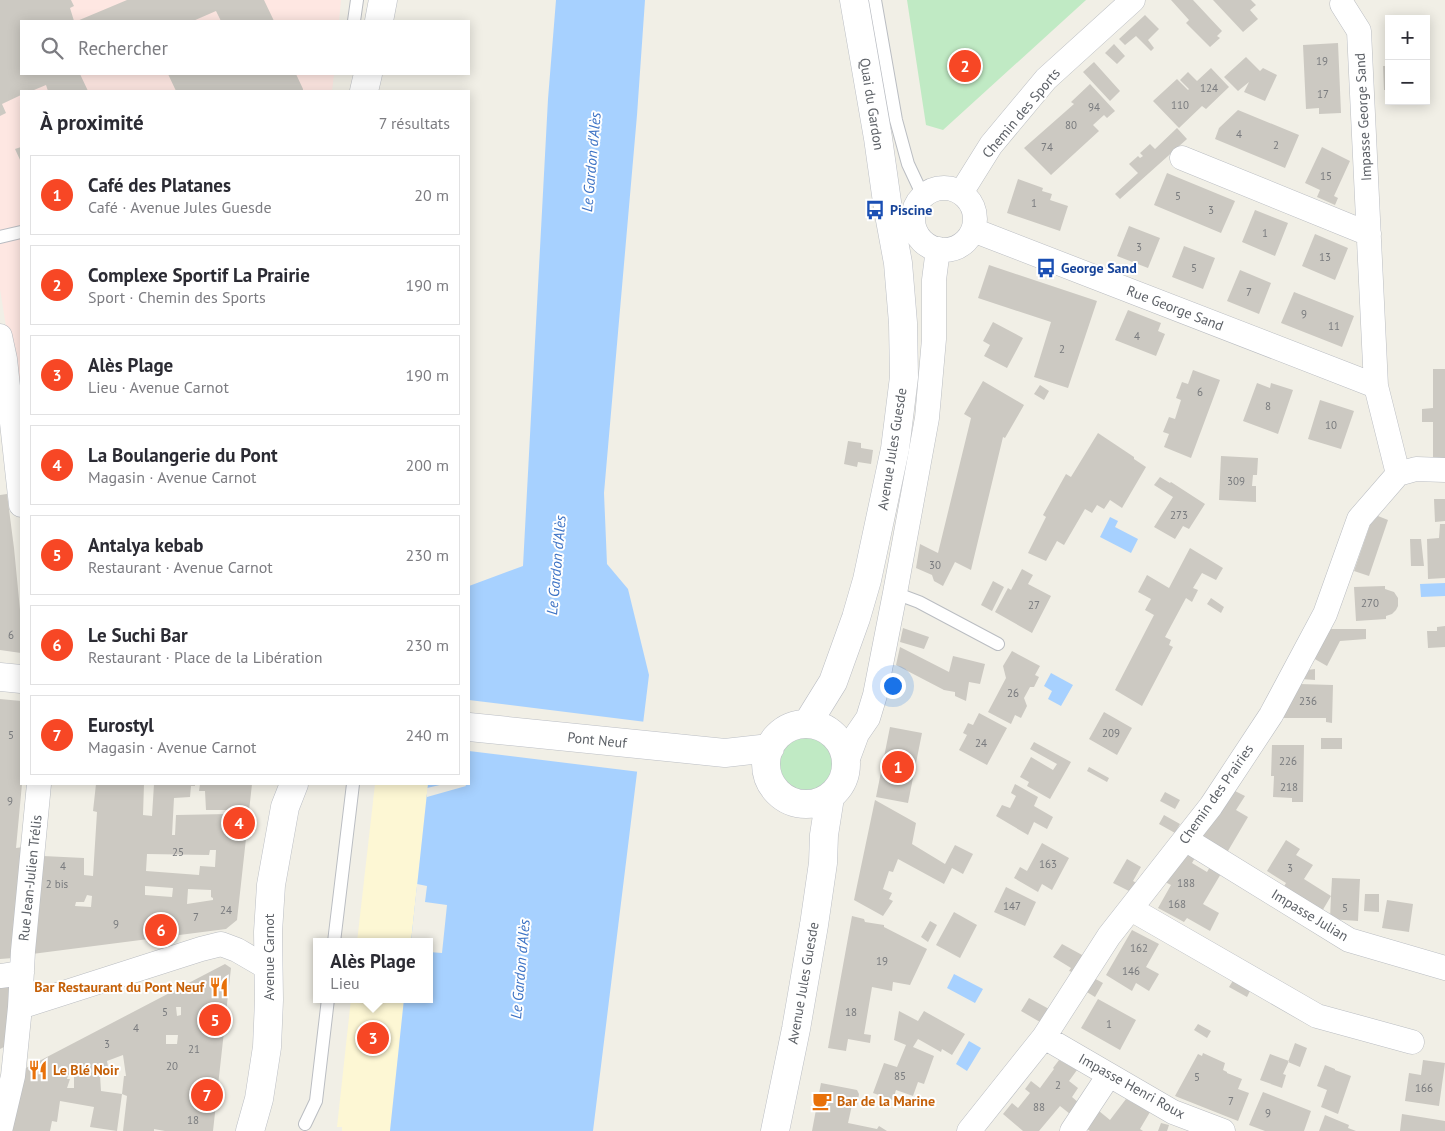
<!DOCTYPE html>
<html lang="fr">
<meta charset="utf-8">
<style>
:root{--surface:#fff;--page:#f2f2f3;--text:#2b2b33;--muted:#7c7c81;--line:#e1e1e2;--accent:#f74725}
body{margin:0;font-family:"PT Sans",sans-serif;background:var(--page);color:var(--text)}
.controls{position:absolute;right:15px;top:15px;display:grid;overflow:hidden;border-radius:0px;box-shadow:0 2px 12px #0003}
.controls button{width:45px;height:45px;display:grid;place-items:center;padding:0;border:0;border-bottom:1px solid var(--line);background:var(--surface);color:var(--text);font:25px sans-serif}
.you{position:absolute;left:892px;top:685px;width:18px;height:18px;margin:-12px;border:4px solid #fff;border-radius:50%;background:#1a73e8;box-shadow:0 0 0 8px #1a73e833}
.badge{display:grid;place-items:center;width:32px;height:32px;border-radius:50%;background:var(--accent);color:#fff;font-size:16px;font-weight:700}
.pin{position:absolute;translate:-50% -50%;border:2px solid #fff;box-shadow:0 1px 5px #0006}
.popup{position:absolute;left:313px;top:938px;width:120px;height:65px;box-sizing:border-box;display:grid;place-content:center;border-radius:0px;background:var(--surface);filter:drop-shadow(0 1px 4px #0005);font-size:16px;white-space:nowrap;color:var(--muted)}
.popup b{font-size:19px;color:var(--text)}
.popup::after{content:'';position:absolute;left:50%;top:100%;margin-left:-10px;border:10px solid transparent;border-top-color:var(--surface)}
.list{margin:0;padding:0;list-style:none}
h2{display:flex;justify-content:space-between;align-items:center;height:65px;margin:0;padding:0 20px;font-size:21px}
h2 small{font-size:16px;font-weight:400;color:var(--muted)}
.list li{display:grid;grid-template-columns:32px 1fr auto;gap:15px;align-items:center;box-sizing:border-box;height:80px;margin:0 10px 10px;padding:0 10px;border:1px solid var(--line);border-radius:0px}
.list b{display:block;font-size:19px;white-space:nowrap}
.list p{margin:0;font-size:16px;white-space:nowrap;color:var(--muted)}
.list em{font-size:16px;font-style:normal;color:var(--muted)}
.icon{flex:none;width:28px;height:28px;fill:none;stroke:currentColor;stroke-width:2;stroke-linecap:round;stroke-linejoin:round}
.map{position:relative;flex:none;width:1445px;height:1131px;overflow:hidden}
.search{position:absolute;background:var(--surface);box-shadow:0 2px 12px #0003;left:20px;top:20px;width:450px;height:55px;display:flex;align-items:center;gap:12px;box-sizing:border-box;padding:0 18px;border-radius:0px;color:var(--muted);font-size:19px}
.panel{position:absolute;background:var(--surface);box-shadow:0 2px 12px #0003;left:20px;top:90px;width:450px;height:695px;border-radius:0px}
.map>svg:first-child{display:block}
.medical{fill:#fee7e2}
.green{fill:#c0eac4}
.sand{fill:#fdf7d4}
.water{fill:#a7d1ff}
.pier{fill:#f1efe6}
.building{fill:#ccc9c2;fill-rule:evenodd}
.lines{fill:none;stroke-linecap:round;stroke-linejoin:round}
.lane-casing{stroke:#babdc2;stroke-width:14}
.street-casing{stroke:#babdc2;stroke-width:25}
.secondary-casing{stroke:#bbbec4;stroke-width:29}
.lane{stroke:#fff;stroke-width:12}
.street{stroke:#fff;stroke-width:24}
.secondary{stroke:#fff;stroke-width:28}
.labels{text-anchor:middle;dominant-baseline:central;stroke-width:4;stroke-linejoin:round;paint-order:stroke}
.number-label{font-size:11px;fill:#797b7e}
.street-label{font-size:14px;fill:#5d6167;stroke:#fff}
.transit-label{font-size:14px;font-weight:bold;fill:#164399;stroke:#fff;text-anchor:start}
.food-label{font-size:14px;font-weight:bold;fill:#c56008;stroke:#fff;text-anchor:start}
.water-label{font-size:15px;font-style:italic;fill:#3d73c5;stroke:#fff}
</style>
<div class="map">
<svg width="1445" height="1131" viewBox="0 0 1445 1131">
<rect width="100%" height="100%" fill="#f1efe6"/>
<path class="medical" d="M0,0H341L339,21H21V74H334L332,91H21V421L0,289Z"/>
<path class="green" d="M907,0H1086L943,130L926,125Z
M778 764a28 28 0 1 1 56 0a28 28 0 1 1-56 0Z"/>
<path class="sand" d="M375,784H428L411,942H357Z
M351,999H404L390,1131H342V1127H337Z"/>
<path class="water" d="M556,0H645L637,115L604,493L607,564L628,589L649,675L593,1131H390L404,999H429V942H411L428,784H469V586L523,566L548,99Z
M1110,517L1118,521L1115,527L1138,539L1131,553L1100,537Z
M1445,583V596L1421,597L1420,584Z
M1051,673L1073,685L1061,706L1048,699L1052,691L1044,686Z
M954,974L983,989L975,1003L947,988Z
M969,1041L981,1048L967,1071L956,1064Z"/>
<path class="pier" d="M469,700L646,722L640,772L469,751Z
M444,784H465L466,786L427,797V788Z
M417,884L427,886L425,902L447,905L442,953L429,952V942H411Z"/>
<path class="building" d="M0,0H71L74,6L70,8L74,21H21V74H80L88,91H48L46,85L34,90L35,91H21V95L2,104L6,113L0,116Z
M127,0H264L274,21H221L216,11L193,21H77Z
M1171,0H1193L1222,31L1217,36L1220,38L1210,47L1186,23L1189,20Z
M1213,0H1251L1256,5L1250,10L1258,19L1243,32Z
M1145,15L1159,29L1148,40L1154,48L1151,51L1136,36L1125,45L1119,39Z
M1338,43L1341,113L1319,114V108L1306,109L1303,45Z
M1114,44L1125,56L1117,64L1105,53Z
M1246,57L1260,71L1263,68L1277,75L1265,101L1244,92L1249,82L1238,91L1224,77Z
M1094,62L1120,91L1110,101L1083,72Z
M1383,66H1389V90H1384Z
M1211,68L1229,87L1206,109L1202,106L1179,128L1153,101L1177,79L1188,90L1189,89L1180,80L1188,72L1197,81Z
M168,74H296L303,89V91H176Z
M1090,84L1115,111L1107,118L1104,115L1093,125L1099,131L1051,175L1024,148L1074,104L1071,102Z
M1238,110L1299,135L1285,168L1215,139L1219,128Z
M1177,128L1187,139L1120,199L1115,194L1138,173L1129,164L1138,156L1140,158L1143,156L1140,153L1150,144L1155,149Z
M21,147V162L15,149Z
M1322,147L1350,161L1334,196L1338,198L1335,205L1317,197L1320,190L1305,183Z
M1167,173L1235,201L1221,233L1154,205Z
M1018,179L1043,188L1042,191L1052,194L1050,200L1068,206L1060,231L1007,213Z
M1255,210L1288,223L1275,256L1242,242Z
M1129,226L1160,238L1148,268L1117,256Z
M1315,234L1348,248L1335,280L1302,266Z
M1184,246L1215,258L1203,289L1172,277Z
M989,265L1097,301L1068,388L1034,377L1051,322L978,298Z
M1240,270L1271,283L1259,314L1227,301Z
M1294,292L1354,316L1342,347L1281,323Z
M1128,310L1161,323L1158,331L1165,334L1156,356L1115,340Z
M993,322L1023,338L1007,368L984,356L990,345L983,341Z
M1433,369H1445V459H1433V422H1422V409L1433,408Z
M1193,370L1220,380L1191,458L1164,447L1169,434L1163,432L1169,417L1175,419L1181,400L1176,398L1182,382L1188,384Z
M983,381L1024,405L1005,438L1003,437L971,570L955,562L943,586L934,581L932,575L916,568L920,544L938,553L971,418L964,414Z
M1257,383L1270,388L1271,383L1293,390L1278,434L1243,421Z
M1040,385L1049,391L1044,400L1034,394Z
M1320,400L1354,411L1341,449L1308,439Z
M1098,433L1134,457V459L1146,467L1122,508L1110,500L1104,509L1097,505L1092,513L1085,509L1064,545L1057,541L1046,561L1028,553L1046,517L1043,515L1066,474L1071,477Z
M848,441L861,443V448L873,450L871,464L858,462L857,467L844,464Z
M1221,456L1258,458L1257,475H1253L1252,486H1256V502L1219,500Z
M1160,477L1170,483L1171,482L1205,504L1189,529L1183,526L1175,539L1154,527L1173,497L1154,485Z
M7,494L14,548L21,620V653L0,650V495Z
M1434,499H1445V521L1435,522Z
M1378,516L1388,520L1369,576L1354,571L1370,525Z
M1440,524H1445V578L1428,579L1427,539L1439,538Z
M1410,539H1421L1424,566H1411Z
M1190,548L1223,568L1216,580L1202,573L1193,588L1198,590L1192,602L1186,598L1165,637L1171,640L1169,645L1173,647L1142,706L1115,690L1154,615L1145,610L1151,599L1138,592L1147,575L1169,588Z
M1022,569L1033,575L1028,584L1051,596L1032,633L995,612L1008,588L1011,590Z
M993,581L1004,587L992,611L981,605Z
M1385,586V589L1394,592L1398,598V606L1396,610L1392,614L1386,616V619L1356,621L1354,587Z
M1211,598L1224,607L1221,613L1207,604Z
M1445,626V647L1428,648L1427,631H1437V627Z
M903,628L929,637L924,649L900,642Z
M1328,629H1366V639L1340,641L1327,666L1313,658Z
M900,647L949,672L953,656L985,664L980,684L969,682L966,701L955,696V692L944,690L896,665Z
M1012,651L1040,666L1035,675L1039,677L1034,687H1030L1024,698L1027,706L1021,718L1015,715L1011,724L988,712L1006,678L1003,666Z
M1315,669V680L1301,679L1307,670Z
M1299,684L1333,685L1332,723L1326,722V718H1280Z
M0,699L21,701L22,784L16,848L23,847L13,958L0,959Z
M1104,712L1132,728L1117,755L1089,739Z
M979,713L1007,728L987,765L959,750L967,735L963,733L968,723L973,725Z
M890,727L922,733L908,803L876,797Z
M1321,738H1342V749H1321Z
M1034,742L1071,762L1050,799L1027,786L1029,782L1020,777L1031,757L1053,770L1057,764L1030,749Z
M1272,745H1304L1303,802H1292V798L1273,797L1274,776H1271Z
M1089,767L1109,778L1107,782L1087,771Z
M96,784H144L143,815L152,816L154,784H195V786H191L190,797L174,798L172,835H175L176,815L228,814V810H206L205,791H199L200,784H252L237,920L226,929L32,954L43,856L84,858V875L93,876L97,812L93,811ZM210,850H216L215,867L200,866L199,875L146,871L147,854L209,855ZM145,886L173,888L172,897L145,895ZM188,889L211,890V897L213,898V900L187,904ZM87,895L92,896L91,907L75,906L76,902H84Z
M1015,784L1038,797L1034,806L1053,817L1047,829L1034,822L1028,835L996,816L1002,805L1010,808L1016,796L1011,793Z
M1231,789L1245,796L1236,810L1248,817L1225,856L1196,838Z
M1165,792L1180,800L1175,809L1160,801Z
M875,800L916,823L912,844L945,864L955,845L973,854L963,874L952,868L944,884L898,859L893,872L889,871L883,889L892,893L889,899L893,901L883,916L854,900Z
M1164,815L1180,824L1175,833L1159,824Z
M1286,840L1300,849L1296,855L1313,865L1304,879L1331,896L1332,878L1360,879L1358,921L1330,919L1331,896L1321,913L1282,890L1286,883L1267,871Z
M1042,843L1069,858L1052,890L1042,884L1038,892L1014,878L1020,867L1027,871Z
M1186,851L1196,856L1192,863L1207,872L1211,865L1222,872L1203,904L1219,913L1210,931L1187,918L1184,922L1158,908L1171,885L1163,881Z
M1127,859L1141,867L1133,881L1138,884L1131,892L1113,883Z
M1006,887L1036,902L1025,926L994,912Z
M1365,894H1379V912L1364,911Z
M1387,900L1413,904L1409,932L1382,928Z
M954,912L977,925L960,958L936,945Z
M852,916L864,919L865,922L884,925V927L927,949L910,985L893,982L892,991L872,987L864,1034L871,1035L870,1043L848,1039L846,1051L828,1048Z
M930,921L937,925L928,942L921,937Z
M1132,930L1159,944L1146,967L1159,974L1149,991L1136,983L1132,991L1106,975Z
M1062,944L1084,956L1072,972L1069,971L1071,968L1053,957Z
M225,964L231,968L213,1131H165L154,1129V1131H123L127,1096L122,1094L124,1076H126L123,1055L107,1061L109,1072H114V1076L100,1075L101,1091L122,1094L117,1131L90,1127L94,1107L60,1101L57,1122L52,1121L50,1131H10L22,1070ZM176,1007H181V1015L177,1016ZM166,1035H178L177,1044H166ZM68,1075L74,1076V1088H67L70,1079H67Z
M1090,976L1103,983L1095,997L1082,989Z
M1234,979L1252,987L1247,997L1229,987Z
M11,984L6,1046L0,1049V986Z
M1029,998L1049,1009L1040,1022L1021,1011Z
M1098,999L1136,1020L1120,1050L1081,1028Z
M899,1011L918,1021L924,1011L965,1034L952,1055L942,1049L941,1052L918,1039L913,1047L934,1056L924,1084L918,1082L913,1096L896,1090L893,1100L873,1093L884,1063L897,1067L906,1045L894,1040Z
M1198,1024L1211,1031L1207,1038L1194,1030Z
M1295,1043L1307,1048L1300,1067L1288,1062Z
M1203,1053L1225,1063L1223,1070L1227,1072V1073L1242,1079L1238,1089L1249,1093L1238,1121L1175,1096L1198,1054L1202,1056Z
M1270,1054L1289,1061L1283,1074L1286,1075L1282,1088L1260,1080Z
M1059,1060L1077,1070L1069,1081L1078,1088L1072,1097L1079,1103L1070,1114L1060,1106L1039,1131H1023L1003,1114L1012,1103L1018,1108L1030,1093L1025,1089L1031,1081L1040,1088L1054,1069L1053,1068Z
M1423,1060L1445,1063L1439,1106L1405,1101L1409,1073L1421,1075Z
M1325,1065L1335,1069V1070L1351,1076L1338,1114L1321,1107L1327,1090L1317,1086Z
M821,1083L857,1090L859,1094L857,1106L852,1105L848,1123L877,1129L879,1126L887,1131H812Z
M1263,1092L1311,1111L1304,1131H1265L1249,1125Z
M1126,1099L1150,1112L1140,1129L1143,1131H1090L1086,1128L1099,1111L1110,1120Z
M1402,1114L1445,1121V1131H1400Z
M1325,1115L1349,1125L1348,1128L1356,1131H1319Z
M1161,1123L1169,1125L1167,1131H1158Z"/>
<g class="lines">
<defs>
<path id="lane" d="M875,0L896,120L908,164L923,196
M354,21L357,0
M0,237L21,232
M895,593L919,602L998,644
M334,942L353,784
M305,1124L316,1101L328,999"/>
<path id="street" d="M1342,4L1359,31L1376,386L1398,474
M1182,158L1369,234
M913 219a31 31 0 1 1 62 0a31 31 0 1 1-62 0Z
M961,193L991,145L1046,79L1133,0
M973,230L1376,386
M0,336L5,359L21,505
M847,761L857,734L868,718L875,695L895,593L927,418L934,339V280L938,249
M1185,839L1349,940L1445,968
M1131,909L1317,1016L1412,1042
M0,976L22,973
M20,1007L201,949L221,944L237,950L268,968
M1044,1037L1173,1112L1223,1131
M0,1131L13,1076L15,1057L20,1007L23,951L39,784
M969,1131L1044,1037L1109,936L1211,806L1271,715L1325,614L1359,519L1398,474L1416,469L1445,470
M1072,1131L1109,1075"/>
<path id="secondary" d="M379,21L383,0
M364,91L368,74
M0,677L21,679
M766 764a40 40 0 1 1 80 0a40 40 0 1 1-80 0Z
M807,724L833,682L856,618L867,580L895,449L904,377L903,323L898,263L888,209L878,138L854,0
M469,727L725,753L770,748
M250,1131L259,1099L267,1047L269,1000L268,932L271,885L285,807L294,784
M775,1131L796,1029L814,925L823,863L824,835L830,797"/>
</defs>
<use href="#lane" class="lane-casing"/>
<use href="#street" class="street-casing"/>
<use href="#secondary" class="secondary-casing"/>
<use href="#lane" class="lane"/>
<use href="#street" class="street"/>
<use href="#secondary" class="secondary"/>
</g>
<defs>
<symbol id="bus-bare" viewBox="-9 -9 18 18"><path d="M-5-6H5V4H4V6H2V4H-2V6H-4V4H-5ZM-3.5-4V0h7V-4ZM-3.5 1.2v1.5H-2V1.2ZM2 1.2v1.5H3.5V1.2Z" fill="#1a4fb4" stroke="#fff" stroke-width="2.5" paint-order="stroke"/></symbol>
<symbol id="restaurant-bare" viewBox="-9 -9 18 18"><path d="M-5-6h1v4h1v-4h1v4h1v-4h1v5L-1.5 .5V6h-2V.5L-5-1ZM5-6V6H3V1.5H1.5Q1.5-4 5-6Z" fill="#e8710a" stroke="#fff" stroke-width="2.5" paint-order="stroke"/></symbol>
<symbol id="cafe-bare" viewBox="-9 -9 18 18"><path d="M-5.5-4.5H6V0H3Q3 3.5 0 3.5H-2.5Q-5.5 3.5-5.5 0ZM3-3.2v2h1.7v-2ZM-6 4.5H4V6H-6Z" fill="#e8710a" stroke="#fff" stroke-width="2.5" paint-order="stroke"/></symbol>
</defs>
<g fill-rule="evenodd">
<use href="#bus-bare" x="861" y="196" width="28" height="28"/>
<use href="#bus-bare" x="1032" y="254" width="28" height="28"/>
<use href="#restaurant-bare" x="205" y="973" width="28" height="28"/>
<use href="#restaurant-bare" x="24" y="1056" width="28" height="28"/>
<use href="#cafe-bare" x="808" y="1087" width="28" height="28"/>
</g>
<g class="labels">
<g class="number-label">
<text x="1322" y="61">19</text>
<text x="1209" y="88">124</text>
<text x="1323" y="94">17</text>
<text x="1180" y="105">110</text>
<text x="1094" y="107">94</text>
<text x="1071" y="125">80</text>
<text x="1239" y="134">4</text>
<text x="1276" y="145">2</text>
<text x="1047" y="147">74</text>
<text x="1326" y="176">15</text>
<text x="1178" y="196">5</text>
<text x="1034" y="203">1</text>
<text x="1211" y="210">3</text>
<text x="1265" y="233">1</text>
<text x="1139" y="247">3</text>
<text x="1325" y="257">13</text>
<text x="1194" y="268">5</text>
<text x="1249" y="292">7</text>
<text x="1304" y="314">9</text>
<text x="1334" y="326">11</text>
<text x="1137" y="336">4</text>
<text x="1062" y="349">2</text>
<text x="1200" y="392">6</text>
<text x="1268" y="406">8</text>
<text x="1331" y="425">10</text>
<text x="1236" y="481">309</text>
<text x="1179" y="515">273</text>
<text x="935" y="565">30</text>
<text x="1370" y="603">270</text>
<text x="1034" y="605">27</text>
<text x="11" y="635">6</text>
<text x="1013" y="693">26</text>
<text x="1308" y="701">236</text>
<text x="1111" y="733">209</text>
<text x="11" y="735">5</text>
<text x="981" y="743">24</text>
<text x="1288" y="761">226</text>
<text x="1289" y="787">218</text>
<text x="10" y="801">9</text>
<text x="178" y="852">25</text>
<text x="1048" y="864">163</text>
<text x="63" y="866">4</text>
<text x="1290" y="868">3</text>
<text x="1186" y="883">188</text>
<text x="57" y="884">2 bis</text>
<text x="1177" y="904">168</text>
<text x="1012" y="906">147</text>
<text x="1345" y="908">5</text>
<text x="226" y="910">24</text>
<text x="196" y="917">7</text>
<text x="116" y="924">9</text>
<text x="1139" y="948">162</text>
<text x="882" y="961">19</text>
<text x="1131" y="971">146</text>
<text x="165" y="1012">5</text>
<text x="851" y="1012">18</text>
<text x="1109" y="1024">1</text>
<text x="136" y="1028">4</text>
<text x="107" y="1044">3</text>
<text x="194" y="1049">21</text>
<text x="172" y="1066">20</text>
<text x="900" y="1076">85</text>
<text x="1197" y="1077">5</text>
<text x="1058" y="1085">2</text>
<text x="1424" y="1088">166</text>
<text x="1231" y="1101">7</text>
<text x="1039" y="1107">88</text>
<text x="1268" y="1113">9</text>
<text x="193" y="1120">18</text>
</g>
<g class="street-label">
<text transform="translate(872 104) rotate(81)">Quai du Gardon</text>
<text transform="translate(1021 113) rotate(-50)">Chemin des Sports</text>
<text transform="translate(1363 117) rotate(-93)">Impasse George Sand</text>
<text transform="translate(1175 308) rotate(21)">Rue George Sand</text>
<text transform="translate(892 449) rotate(-81)">Avenue Jules Guesde</text>
<text transform="translate(597 740) rotate(6)">Pont Neuf</text>
<text transform="translate(1216 794) rotate(-55)">Chemin des Prairies</text>
<text transform="translate(30 878) rotate(-84)">Rue Jean-Julien Trélis</text>
<text transform="translate(1310 915) rotate(31)">Impasse Julian</text>
<text transform="translate(269 957) rotate(-90)">Avenue Carnot</text>
<text transform="translate(803 983) rotate(-80)">Avenue Jules Guesde</text>
<text transform="translate(1132 1086) rotate(29)">Impasse Henri Roux</text>
</g>
<g class="transit-label">
<text x="890" y="210">Piscine</text>
<text x="1061" y="268">George Sand</text>
</g>
<g class="food-label">
<text x="204" y="987" text-anchor="end">Bar Restaurant du Pont Neuf</text>
<text x="53" y="1070">Le Blé Noir</text>
<text x="837" y="1101">Bar de la Marine</text>
</g>
<g class="water-label">
<text transform="translate(591 162) rotate(-85)">Le Gardon d'Alès</text>
<text transform="translate(556 565) rotate(-85)">Le Gardon d'Alès</text>
<text transform="translate(520 969) rotate(-85)">Le Gardon d'Alès</text>
</g>
</g>
</svg>
<div class="controls">
<button>+</button>
<button>−</button>
</div>
<div class="you"></div>
<div class="pin badge" style="left:898px;top:767px">1</div>
<div class="pin badge" style="left:965px;top:66px">2</div>
<div class="pin badge" style="left:373px;top:1038px">3</div>
<div class="popup"><b>Alès Plage</b>Lieu</div>
<div class="pin badge" style="left:239px;top:823px">4</div>
<div class="pin badge" style="left:215px;top:1020px">5</div>
<div class="pin badge" style="left:161px;top:930px">6</div>
<div class="pin badge" style="left:207px;top:1095px">7</div>
<div class="search"><svg class="icon" aria-label="search" viewBox="0 0 24 24"><circle cx="10" cy="10" r="6"/><path d="M15 15l6 6"/></svg>Rechercher</div>
<section class="panel">
<h2>À proximité<small>7 résultats</small></h2>
<ul class="list">
<li><span class="badge">1</span><div><b>Café des Platanes</b><p>Café · Avenue Jules Guesde</p></div><em>20 m</em></li>
<li><span class="badge">2</span><div><b>Complexe Sportif La Prairie</b><p>Sport · Chemin des Sports</p></div><em>190 m</em></li>
<li><span class="badge">3</span><div><b>Alès Plage</b><p>Lieu · Avenue Carnot</p></div><em>190 m</em></li>
<li><span class="badge">4</span><div><b>La Boulangerie du Pont</b><p>Magasin · Avenue Carnot</p></div><em>200 m</em></li>
<li><span class="badge">5</span><div><b>Antalya kebab</b><p>Restaurant · Avenue Carnot</p></div><em>230 m</em></li>
<li><span class="badge">6</span><div><b>Le Suchi Bar</b><p>Restaurant · Place de la Libération</p></div><em>230 m</em></li>
<li><span class="badge">7</span><div><b>Eurostyl</b><p>Magasin · Avenue Carnot</p></div><em>240 m</em></li>
</ul>
</section>
</div>
